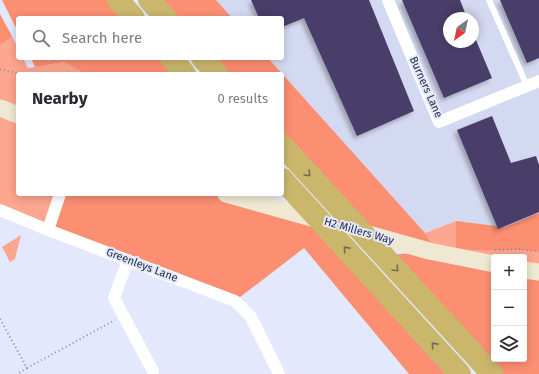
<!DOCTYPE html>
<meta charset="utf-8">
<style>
:root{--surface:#fff;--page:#f2f2f3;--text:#2b2b33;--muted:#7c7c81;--line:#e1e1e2}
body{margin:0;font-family:"Fira Sans",sans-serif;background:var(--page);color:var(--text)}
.controls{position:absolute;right:12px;bottom:12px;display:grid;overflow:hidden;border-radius:4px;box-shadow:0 2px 10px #0003}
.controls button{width:36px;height:36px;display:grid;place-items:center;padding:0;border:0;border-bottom:1px solid var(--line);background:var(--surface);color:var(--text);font:20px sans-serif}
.compass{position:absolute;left:443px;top:12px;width:36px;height:36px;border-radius:50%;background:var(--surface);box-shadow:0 2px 10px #0003;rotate:213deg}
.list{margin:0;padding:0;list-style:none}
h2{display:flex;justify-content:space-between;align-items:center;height:52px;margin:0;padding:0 16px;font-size:17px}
h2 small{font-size:13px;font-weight:400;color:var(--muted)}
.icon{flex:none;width:22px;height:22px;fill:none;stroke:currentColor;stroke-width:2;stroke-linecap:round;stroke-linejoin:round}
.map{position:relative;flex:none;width:539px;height:374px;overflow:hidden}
.search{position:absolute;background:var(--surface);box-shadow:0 2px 10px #0003;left:16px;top:16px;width:268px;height:44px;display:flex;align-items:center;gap:10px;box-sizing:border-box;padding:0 14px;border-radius:4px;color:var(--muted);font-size:15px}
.panel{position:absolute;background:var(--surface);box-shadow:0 2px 10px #0003;left:16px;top:72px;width:268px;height:124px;border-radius:4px}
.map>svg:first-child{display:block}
.built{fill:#d3d9f0;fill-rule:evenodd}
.green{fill:#fda690}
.forest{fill:#fc8e72}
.building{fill:#493d69;filter:url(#shadow)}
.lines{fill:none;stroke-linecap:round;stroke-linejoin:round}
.path{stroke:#8d91a6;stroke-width:2;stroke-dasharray:1 3;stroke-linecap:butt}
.lane{stroke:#fff;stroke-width:6}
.street{stroke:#fff;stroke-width:12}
.secondary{stroke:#efe9d3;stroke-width:17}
.highway{stroke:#cbb76c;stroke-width:22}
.oneway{stroke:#726c55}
.labels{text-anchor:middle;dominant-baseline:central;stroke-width:4;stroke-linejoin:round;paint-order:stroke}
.street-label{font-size:11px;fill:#2a2e43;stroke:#e3e8fd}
</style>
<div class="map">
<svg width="539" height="374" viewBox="0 0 539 374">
<defs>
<filter id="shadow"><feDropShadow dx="-3" dy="3" stdDeviation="2" flood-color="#0004"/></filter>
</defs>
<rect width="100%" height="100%" fill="#e3e8fd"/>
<path class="built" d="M216,0H539V213L505,227L456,221L425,233L268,58H282V18H232ZM449,18H473V42H449Z"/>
<path class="green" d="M12,36L18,48V58H23L28,68L64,62L85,74H18V194H60L48,230L0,210V46Z
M456,221V248C483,254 512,248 539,252V272L524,270V257H494L432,244L425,233Z
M21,235L15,259L10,262L2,247Z"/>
<path class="forest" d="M2,0H117L133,18H18V32Z
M151,0H216L232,18H167Z
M0,14L12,36L0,46Z
M31,58H168L182,74H85L64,62L35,67Z
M202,58H268L425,233L432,244L356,225L282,145V74H217Z
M60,194H226L328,229L460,374H409L304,248L235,301L48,230Z
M539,213V252C511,248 483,254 456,248V221L505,227Z
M429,251L494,264V359H524V270L539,272V374H492L391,255Z"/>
<path class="building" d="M251,0H369L414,111L357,136L304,18L282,27V18H259Z
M402,0H460L467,18H449V42H473V33L492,78L444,98Z
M500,0H539V58L527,63Z
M492,116L511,163L536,156L539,165V212L498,229L457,130Z"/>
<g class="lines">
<path class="path" d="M0,69L19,74
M495,250L521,249L539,252
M0,319L27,368L17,374
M27,368L115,320"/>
<path class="lane" d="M489,0L527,86"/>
<path class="street" d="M388,0L439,122L539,81
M0,210L48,230L235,301L251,317L279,374
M48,230L60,194
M128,260L114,298L153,371"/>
<path class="secondary" d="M0,108L18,115
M226,194L429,251L494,264
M524,270L539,272"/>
<path class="highway" d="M118,0L134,18
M149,0L166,18
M171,58L185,74
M202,58L217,74
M282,145L492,374
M282,179L460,374"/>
</g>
<defs><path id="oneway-chevron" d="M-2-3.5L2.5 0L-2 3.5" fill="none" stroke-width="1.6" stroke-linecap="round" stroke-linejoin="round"/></defs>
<g class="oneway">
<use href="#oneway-chevron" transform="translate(308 174) rotate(47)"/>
<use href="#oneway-chevron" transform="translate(346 249) rotate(-132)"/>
<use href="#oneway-chevron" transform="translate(396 269) rotate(47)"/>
<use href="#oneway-chevron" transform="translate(434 345) rotate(-132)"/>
</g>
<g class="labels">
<g class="street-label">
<text transform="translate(426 87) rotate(66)">Burners Lane</text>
<text transform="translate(359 231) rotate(16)">H2 Millers Way</text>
<text transform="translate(142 265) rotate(21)">Greenleys Lane</text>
</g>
</g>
</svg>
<div class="controls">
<button>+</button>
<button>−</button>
<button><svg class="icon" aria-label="layers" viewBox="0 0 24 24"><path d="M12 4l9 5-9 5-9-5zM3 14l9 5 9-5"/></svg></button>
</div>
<svg class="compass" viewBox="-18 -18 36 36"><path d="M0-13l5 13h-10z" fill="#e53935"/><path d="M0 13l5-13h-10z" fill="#7c7c81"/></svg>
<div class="search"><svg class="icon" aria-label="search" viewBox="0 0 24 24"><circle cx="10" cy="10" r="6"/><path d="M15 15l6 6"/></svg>Search here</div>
<section class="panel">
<h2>Nearby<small>0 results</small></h2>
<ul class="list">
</ul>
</section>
</div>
